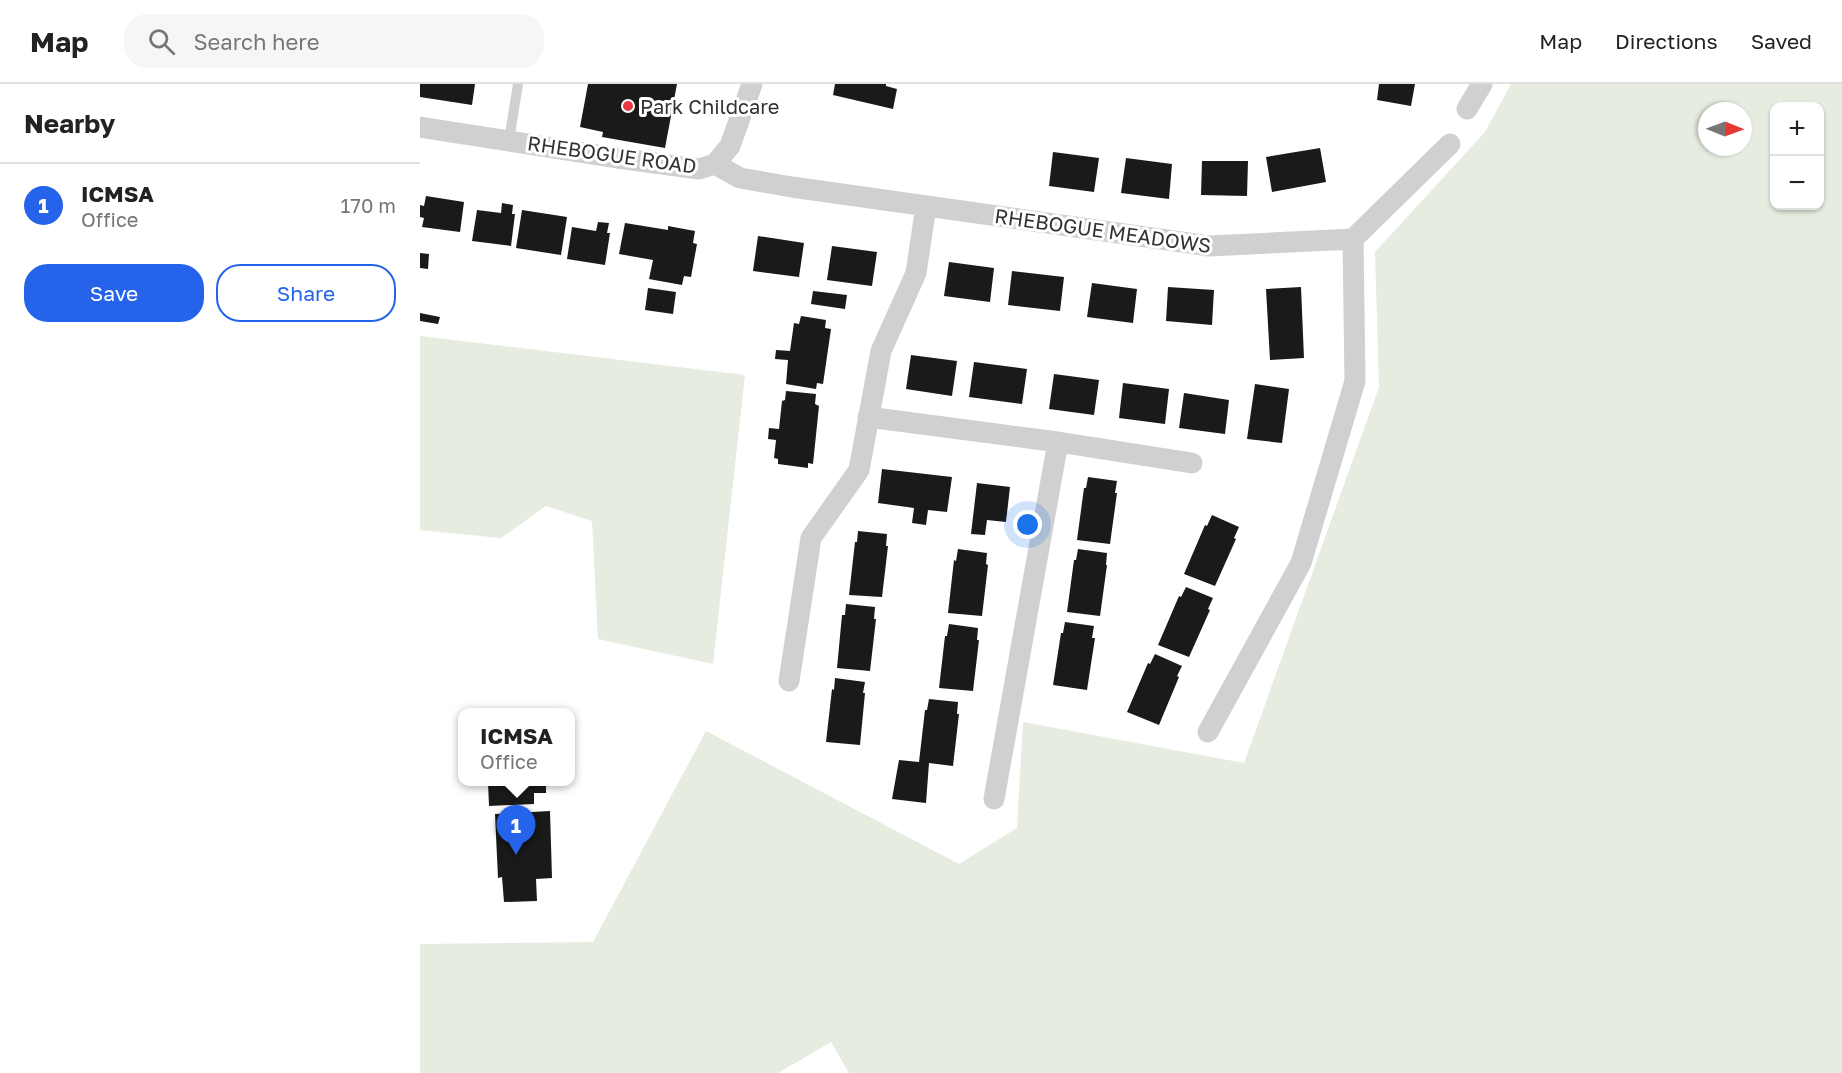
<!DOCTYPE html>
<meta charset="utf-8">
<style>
:root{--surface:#fff;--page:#f6f6f6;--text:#222;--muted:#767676;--line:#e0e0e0;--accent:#2563eb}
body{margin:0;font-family:"Golos Text",sans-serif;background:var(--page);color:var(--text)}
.controls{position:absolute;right:18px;top:18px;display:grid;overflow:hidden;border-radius:12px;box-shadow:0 2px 4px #0004}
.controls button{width:54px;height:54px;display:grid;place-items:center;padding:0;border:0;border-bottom:2px solid var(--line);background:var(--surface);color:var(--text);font:30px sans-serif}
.compass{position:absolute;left:1278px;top:18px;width:54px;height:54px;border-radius:50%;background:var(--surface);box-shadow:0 2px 4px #0004;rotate:91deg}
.you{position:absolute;left:608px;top:441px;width:21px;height:21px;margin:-15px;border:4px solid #fff;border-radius:50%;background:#1a73e8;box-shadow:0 0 0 9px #1a73e833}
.badge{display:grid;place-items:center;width:39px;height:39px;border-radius:50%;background:var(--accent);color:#fff;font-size:20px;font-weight:700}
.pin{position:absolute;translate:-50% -50px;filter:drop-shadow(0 2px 3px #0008)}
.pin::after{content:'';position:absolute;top:32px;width:21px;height:18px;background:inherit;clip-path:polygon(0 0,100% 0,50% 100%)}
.popup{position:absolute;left:38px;top:624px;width:117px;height:78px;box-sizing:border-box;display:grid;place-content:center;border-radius:12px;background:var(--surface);filter:drop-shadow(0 2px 4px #0005);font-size:20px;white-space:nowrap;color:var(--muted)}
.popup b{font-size:22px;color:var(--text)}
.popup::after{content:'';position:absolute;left:50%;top:100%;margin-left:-12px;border:12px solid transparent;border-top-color:var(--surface)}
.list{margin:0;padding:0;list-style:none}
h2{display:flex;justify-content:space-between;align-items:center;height:78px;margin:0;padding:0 24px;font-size:26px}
h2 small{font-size:20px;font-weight:400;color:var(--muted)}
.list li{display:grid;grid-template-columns:39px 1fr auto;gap:18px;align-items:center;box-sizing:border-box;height:84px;padding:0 24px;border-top:2px solid var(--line)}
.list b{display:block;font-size:22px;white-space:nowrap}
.list p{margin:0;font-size:20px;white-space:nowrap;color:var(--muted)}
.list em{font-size:20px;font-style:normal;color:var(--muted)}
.actions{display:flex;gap:12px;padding:18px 24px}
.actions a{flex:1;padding:14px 0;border:2px solid var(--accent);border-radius:24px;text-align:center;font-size:21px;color:var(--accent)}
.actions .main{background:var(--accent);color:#fff}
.icon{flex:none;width:33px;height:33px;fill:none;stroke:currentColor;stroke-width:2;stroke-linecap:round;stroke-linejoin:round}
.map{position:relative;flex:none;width:1422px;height:989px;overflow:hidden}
header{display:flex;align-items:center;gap:36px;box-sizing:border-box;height:84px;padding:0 30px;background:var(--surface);border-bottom:2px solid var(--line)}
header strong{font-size:28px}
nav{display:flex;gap:33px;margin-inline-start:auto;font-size:21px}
.search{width:420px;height:54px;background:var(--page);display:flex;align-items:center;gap:15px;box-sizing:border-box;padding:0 21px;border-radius:24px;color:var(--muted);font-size:22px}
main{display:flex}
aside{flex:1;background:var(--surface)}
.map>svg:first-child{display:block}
.green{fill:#e6ecdf;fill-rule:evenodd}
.building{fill:#1a1a1a}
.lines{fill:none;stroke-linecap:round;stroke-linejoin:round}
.service{stroke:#d0d0d0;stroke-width:10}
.minor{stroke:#d0d0d0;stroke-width:21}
.poi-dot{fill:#e63946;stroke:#fff;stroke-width:2}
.labels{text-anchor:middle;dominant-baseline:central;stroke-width:6;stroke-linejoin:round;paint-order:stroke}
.poi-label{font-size:20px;fill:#333;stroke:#fff;text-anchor:start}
.street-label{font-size:20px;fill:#333;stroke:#fff}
</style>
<header>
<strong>Map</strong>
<div class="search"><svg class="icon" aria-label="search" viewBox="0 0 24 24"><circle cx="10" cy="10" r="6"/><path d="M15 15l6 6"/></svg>Search here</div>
<nav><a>Map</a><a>Directions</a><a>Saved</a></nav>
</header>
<main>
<aside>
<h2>Nearby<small></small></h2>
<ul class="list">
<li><span class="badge">1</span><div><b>ICMSA</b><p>Office</p></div><em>170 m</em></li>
</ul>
<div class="actions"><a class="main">Save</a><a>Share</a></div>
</aside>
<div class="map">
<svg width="1422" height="989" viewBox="0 0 1422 989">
<rect width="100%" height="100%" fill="#fff"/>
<path class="green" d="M1091,0H1422V989H429L411,958L358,989H0V860L173,858L286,647L539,780L597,744L603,638L824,679L959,303L955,168L1065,48ZM1354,22H1400V122H1354ZM1287,27H1323V63H1287Z
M0,252L325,291L293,580L178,555L172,437L126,422L81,454L0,446Z"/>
<path class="building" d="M0,0H55L52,21L0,13Z
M168,0H257L245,64L182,53L183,48L160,43Z
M415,0H466V2L477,5L473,25L413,11Z
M959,0H995L991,22L957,16Z
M900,64L906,98L852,108L846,73Z
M633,68L679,74L674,108L629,102Z
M706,74L752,80L749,115L701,109Z
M782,77H828L827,112L781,111Z
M6,112L44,118L40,148L2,143L4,134L0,133V121L4,122Z
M82,119L93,121L92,130H95L91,162L52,157L57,126L81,129Z
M102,126L147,133L141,171L96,164Z
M178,138L189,139L187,149H190L185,181L147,175L152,143L176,147Z
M205,139L248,146V142L275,147L273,159L277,160L271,193L264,192L262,201L229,195L233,176L199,170Z
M338,152L384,159L379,193L333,187Z
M412,162L457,168L452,202L407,196Z
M0,169L9,170L8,185L0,184Z
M529,178L574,184L570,218L524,212Z
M592,187L644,193L640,227L588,221Z
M672,199L717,205L713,239L667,233Z
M748,203L794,206L792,241L746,237Z
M881,203L884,274L850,276L846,205Z
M228,204L256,208L253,230L225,226Z
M393,207L427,211L425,225L391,220Z
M0,229L20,233L18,240L0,237Z
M381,232L406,236L405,244L411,245L403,300L397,299L396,305L366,300L368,276L355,275L356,266L370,267L374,239L379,240Z
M491,271L537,277L532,312L486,305Z
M554,278L607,285L602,320L549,313Z
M634,290L679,296L674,331L629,325Z
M703,299L749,305L745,340L699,334Z
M835,300L869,305L862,359L827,355Z
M366,307L396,310L395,320L399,322L393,380L388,379V384L358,380V375L354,374L356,356L348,355L349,344L359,345L362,317L365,316Z
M764,309L809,316L805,350L759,344Z
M462,385L532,393L527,428L508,426L506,441L492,439L494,424L458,419Z
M668,393L697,397L695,409H697L690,460L657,456L664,404H666Z
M557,399L590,403L586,438L567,436L565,451L551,450Z
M792,431L819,443L814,454L816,455L795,502L764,490L785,441L787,442Z
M438,447L467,450L466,462H468L462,513L429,511L435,458H437Z
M538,465L567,469L566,480L568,481L562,532L528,529L534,476L536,477Z
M658,465L687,469L686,481H687L680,532L647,528L654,476H656Z
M766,503L793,514L788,525L790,526L769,573L738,561L759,512L761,513Z
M426,520L455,523L454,535H456L450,587L417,584L422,531H425Z
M645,538L674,542L672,554H675L667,606L633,601L641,549H643Z
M529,540L558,544L557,556H559L553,607L519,604L525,552H527Z
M735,570L762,582L757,592L759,593L739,641L707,628L728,579L730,580Z
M415,594L445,598L443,609H445L440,661L406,658L412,605L414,606Z
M509,615L538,618L537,630H539L533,682L509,679L506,719L472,715L479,676L499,678L505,626H507Z
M68,698H126V709H114V720L69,722Z
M130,727L132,794L116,795L117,817L84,818L82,793L78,794L75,730Z"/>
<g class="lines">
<path class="service" d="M89,56L98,0"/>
<path class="minor" d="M1047,25L1062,0
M0,43L197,74L279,85L295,80L310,62L332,0
M295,80L320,94L372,103L789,162L933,155L935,297L881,479L788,648
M933,155L1030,60
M448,333L638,358L772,379
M369,597L391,454L439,386L461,267L496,189L506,122
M574,715L638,358"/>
</g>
<circle class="poi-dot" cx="208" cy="22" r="6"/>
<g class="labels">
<g class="poi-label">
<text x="220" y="22">Park Childcare</text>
</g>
<g class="street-label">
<text transform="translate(192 70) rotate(8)">RHEBOGUE ROAD</text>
<text transform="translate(683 146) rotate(8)">RHEBOGUE MEADOWS</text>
</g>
</g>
</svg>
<div class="controls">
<button>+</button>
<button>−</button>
</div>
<svg class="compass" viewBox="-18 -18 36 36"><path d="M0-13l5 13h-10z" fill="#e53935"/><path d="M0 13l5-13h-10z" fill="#767676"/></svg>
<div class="you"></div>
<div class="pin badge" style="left:96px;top:771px">1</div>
<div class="popup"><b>ICMSA</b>Office</div>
</div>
</main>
